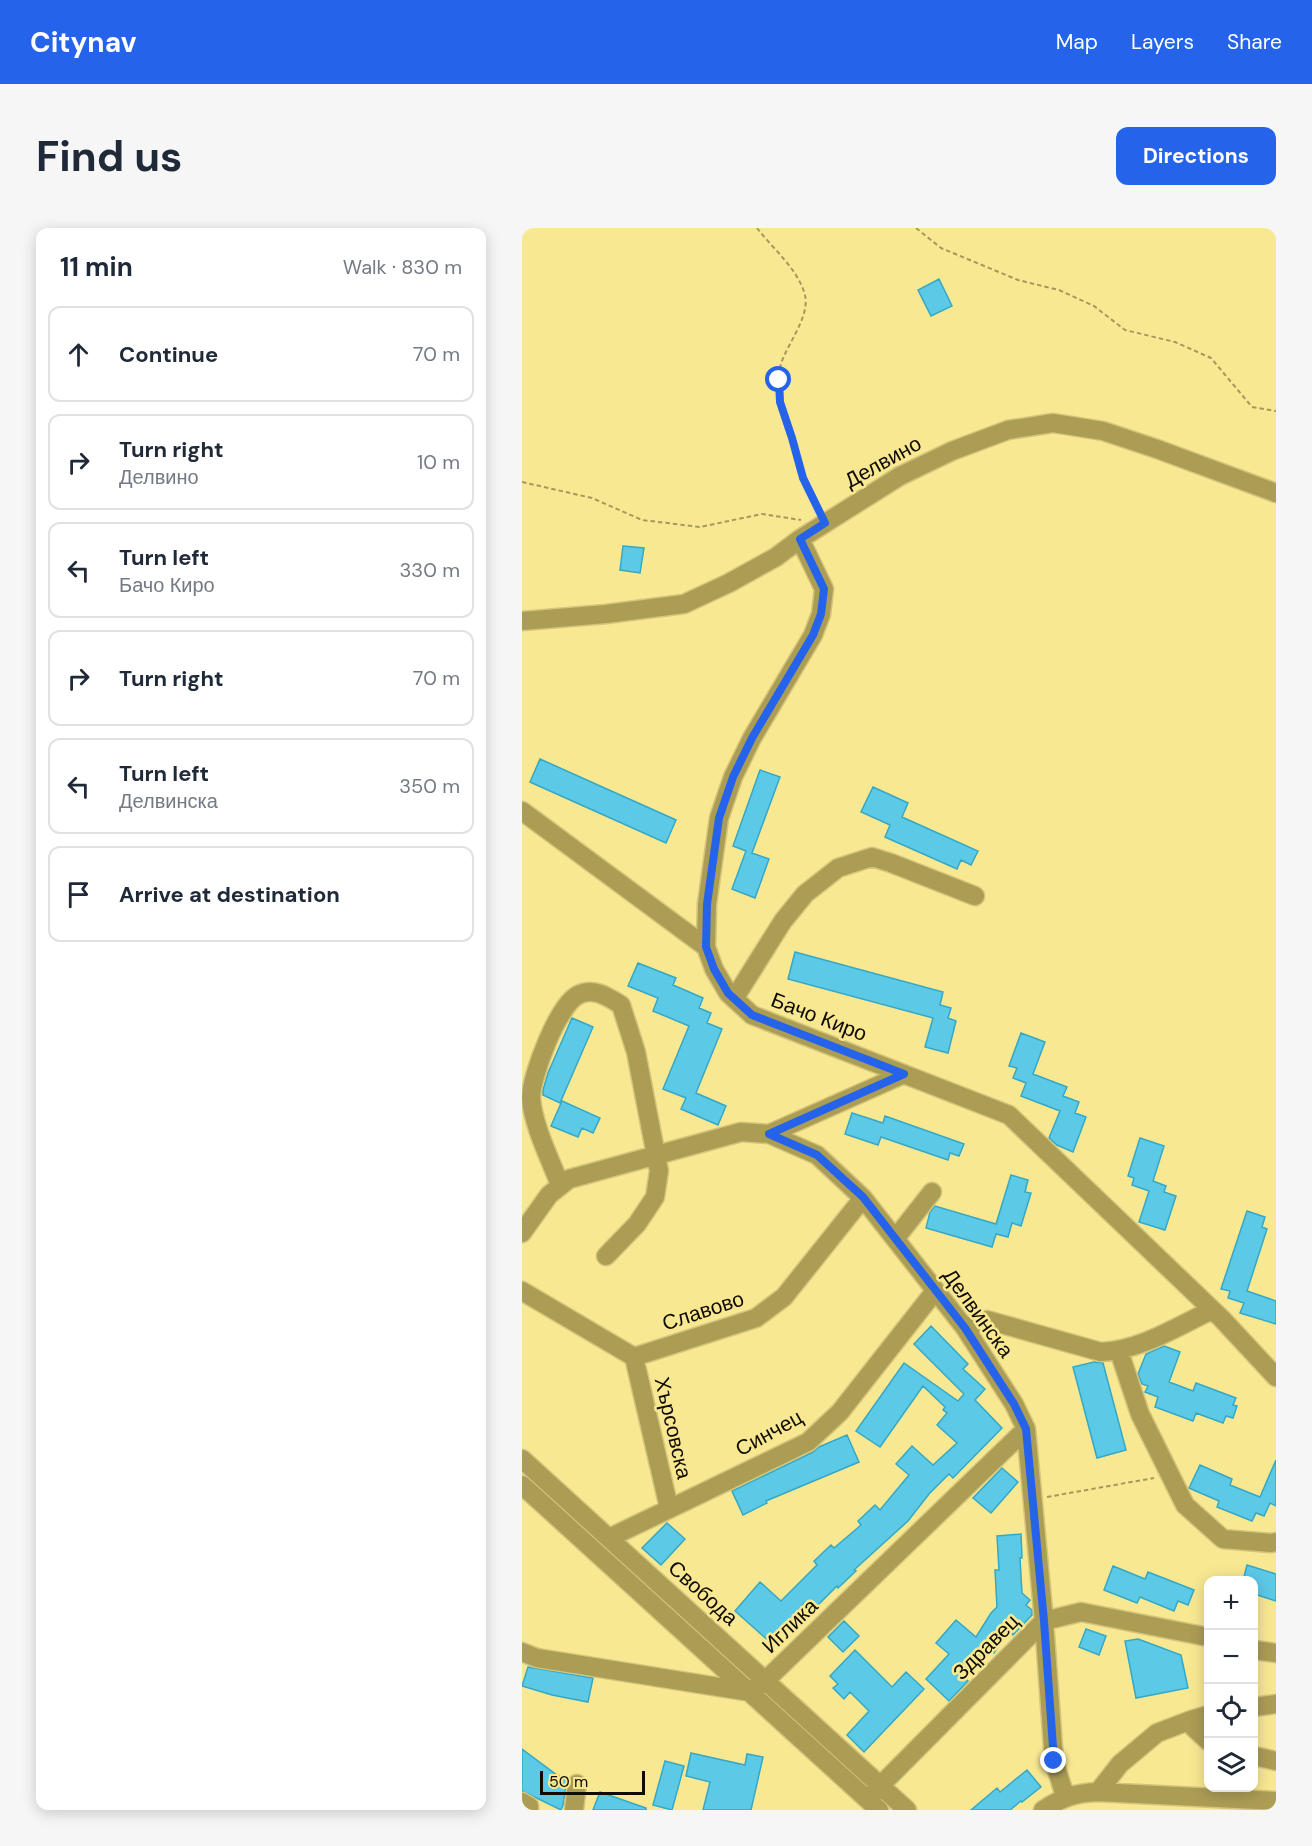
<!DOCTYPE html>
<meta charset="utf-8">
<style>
:root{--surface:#fff;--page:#f6f6f7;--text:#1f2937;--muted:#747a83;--line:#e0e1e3;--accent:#2563eb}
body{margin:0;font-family:"DM Sans",sans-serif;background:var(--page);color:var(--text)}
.controls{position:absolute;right:18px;bottom:18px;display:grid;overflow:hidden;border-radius:12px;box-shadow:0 3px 15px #0003}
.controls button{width:54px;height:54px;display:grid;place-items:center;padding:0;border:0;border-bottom:2px solid var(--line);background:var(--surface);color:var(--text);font:30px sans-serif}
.scale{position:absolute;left:18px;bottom:15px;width:105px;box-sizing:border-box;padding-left:6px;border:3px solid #100b00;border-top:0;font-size:16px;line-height:21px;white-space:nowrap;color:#100b00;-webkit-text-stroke:4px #f9e892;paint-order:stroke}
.stop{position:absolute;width:18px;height:18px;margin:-14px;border:4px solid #2563eb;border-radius:50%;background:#fff}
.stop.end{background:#2563eb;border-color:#fff;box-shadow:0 2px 6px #0008}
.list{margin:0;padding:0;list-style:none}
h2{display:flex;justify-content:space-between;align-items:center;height:78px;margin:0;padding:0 24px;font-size:26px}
h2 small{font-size:20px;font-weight:400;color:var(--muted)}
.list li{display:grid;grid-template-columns:39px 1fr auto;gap:18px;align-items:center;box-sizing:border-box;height:96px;margin:0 12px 12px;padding:0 12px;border:2px solid var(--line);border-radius:12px}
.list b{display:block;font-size:22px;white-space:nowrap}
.list p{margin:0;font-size:20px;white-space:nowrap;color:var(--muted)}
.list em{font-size:20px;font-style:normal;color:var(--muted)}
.icon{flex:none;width:33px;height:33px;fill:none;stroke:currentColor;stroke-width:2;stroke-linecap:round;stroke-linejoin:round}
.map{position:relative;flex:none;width:754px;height:1582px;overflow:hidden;border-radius:12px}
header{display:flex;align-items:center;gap:36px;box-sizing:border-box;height:84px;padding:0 30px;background:var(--accent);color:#fff}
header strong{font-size:28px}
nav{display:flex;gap:33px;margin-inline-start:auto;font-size:21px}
.intro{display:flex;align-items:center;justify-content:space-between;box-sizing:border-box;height:144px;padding:0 36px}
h1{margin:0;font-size:42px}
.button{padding:15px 27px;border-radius:12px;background:var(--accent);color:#fff;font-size:21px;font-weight:700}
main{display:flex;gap:36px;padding:0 36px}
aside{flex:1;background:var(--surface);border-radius:12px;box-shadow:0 3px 15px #0003}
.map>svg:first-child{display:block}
.building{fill:#5cc9e7;stroke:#35a8c5;stroke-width:1.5}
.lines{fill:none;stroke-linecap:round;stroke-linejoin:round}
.minor-casing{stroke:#d4c57b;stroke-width:21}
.path{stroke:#a5985d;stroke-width:2;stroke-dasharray:4.5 3;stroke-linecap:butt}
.minor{stroke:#ac9d55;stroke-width:18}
.route{stroke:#2563eb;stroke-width:8}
.labels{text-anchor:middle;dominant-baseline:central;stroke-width:5;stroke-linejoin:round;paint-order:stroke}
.street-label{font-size:21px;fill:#100b00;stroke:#f9e892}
</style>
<header>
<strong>Citynav</strong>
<nav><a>Map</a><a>Layers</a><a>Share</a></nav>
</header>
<div class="intro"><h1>Find us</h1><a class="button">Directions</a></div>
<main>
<aside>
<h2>11 min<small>Walk · 830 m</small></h2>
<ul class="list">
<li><svg class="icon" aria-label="ahead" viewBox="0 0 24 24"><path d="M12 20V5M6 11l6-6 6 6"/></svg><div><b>Continue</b></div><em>70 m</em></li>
<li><svg class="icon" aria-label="right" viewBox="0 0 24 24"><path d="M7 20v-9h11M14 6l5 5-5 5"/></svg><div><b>Turn right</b><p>Делвино</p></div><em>10 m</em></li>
<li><svg class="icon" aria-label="left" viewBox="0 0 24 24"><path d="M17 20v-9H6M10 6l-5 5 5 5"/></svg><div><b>Turn left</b><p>Бачо Киро</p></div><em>330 m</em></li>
<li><svg class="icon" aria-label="right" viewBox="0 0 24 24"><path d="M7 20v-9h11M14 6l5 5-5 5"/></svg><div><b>Turn right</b></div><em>70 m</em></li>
<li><svg class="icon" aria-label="left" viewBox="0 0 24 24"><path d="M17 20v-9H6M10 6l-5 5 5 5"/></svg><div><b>Turn left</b><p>Делвинска</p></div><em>350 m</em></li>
<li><svg class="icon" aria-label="arrive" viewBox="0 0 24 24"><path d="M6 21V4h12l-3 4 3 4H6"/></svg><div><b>Arrive at destination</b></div></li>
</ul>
</aside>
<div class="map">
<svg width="754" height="1582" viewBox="0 0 754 1582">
<rect width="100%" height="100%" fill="#f9e892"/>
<path class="building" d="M417,51L430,78L409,88L396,62Z
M101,318L122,320L118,345L98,342Z
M18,531L154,592L144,615L8,554Z
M238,542L258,549L230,625L247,631L233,670L210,661L224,623L211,618Z
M351,559L386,575L380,589L456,623L449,637L439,632L435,641L363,609L368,597L339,584Z
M273,724L421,764L418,777L429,780L426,790L434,793L426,825L403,819L411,790L266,751Z
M116,735L154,750L151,757L181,770L177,780L189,785L185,795L200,801L174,865L204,878L196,897L159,881L164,870L141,861L167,798L131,783L136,770L106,758Z
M50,790L71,799L38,875L21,867V862L26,845Z
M499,805L523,814L511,846L545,859L541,868L557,874L553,885L564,889L551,924L535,917L527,910L538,883L499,868L504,855L491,850L495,840L487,838Z
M40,873L78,890L71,905L60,900L56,909L29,898Z
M330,885L361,895L363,888L442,916L437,928L428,925L426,932L359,909L356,917L323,906Z
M618,910L642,918L631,953L644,958L642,964L654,968L643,1002L617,994L627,963L610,957L612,950L606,948Z
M489,947L506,952L503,964L509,965L499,998L490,995L486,1009L474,1006L470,1019L404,1000L408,984L413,978L474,996Z
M725,983L743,989L740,999L745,1001L725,1063L754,1073V1096L718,1085L722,1075L706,1070L708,1063L699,1061Z
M409,1098L446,1136L441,1141L463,1161L453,1172L480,1200L431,1250L427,1246L407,1266L386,1293L332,1342L334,1343L316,1360L315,1358L291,1382L283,1374L248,1414L213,1383L238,1354L259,1373L295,1337L292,1333L309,1317L312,1320L339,1297L336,1293L353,1277L358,1282L387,1247L374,1236L390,1218L411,1237L435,1215L415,1197L425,1185L421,1182L423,1179L401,1158L358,1219L334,1203L382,1135L436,1173L442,1166L392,1116Z
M642,1118L658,1124L647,1154L671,1163L674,1155L714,1170L711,1177L715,1178L711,1190L704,1188L701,1195L674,1185L671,1193L633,1179L636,1169L623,1164L626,1158L620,1156L616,1146L624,1126Z
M572,1134L581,1135L604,1222L575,1230L551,1139Z
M325,1207L337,1234L244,1273L245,1275L221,1287L210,1263L291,1224L297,1219Z
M754,1232V1278L748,1275L742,1288L734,1285L730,1293L695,1279L697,1273L667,1260L678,1237L710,1251L708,1257L738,1269Z
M480,1240L496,1254L469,1285L451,1270Z
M145,1295L163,1311L139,1337L120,1320Z
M499,1306L500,1330H498L500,1365L508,1372L504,1377L510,1382V1387L491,1407L487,1403L472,1425L469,1422L444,1451L446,1453L427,1473L404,1451L427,1426L414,1415L434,1392L454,1409L469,1385L475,1379L473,1342H477L475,1308Z
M725,1337L754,1346V1373L732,1366V1353H721Z
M591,1338L623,1351L626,1344L672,1362L666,1377L656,1373L652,1383L618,1369L615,1375L582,1362Z
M322,1393L337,1408L321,1424L306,1409Z
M564,1401L584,1408L577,1427L557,1419Z
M616,1411L659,1427L666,1460L614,1470L603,1413Z
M333,1422L370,1459L384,1444L402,1461L342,1524L325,1507L347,1483L328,1464L322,1471L311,1460L316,1456L308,1448Z
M6,1439L71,1450L66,1474L30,1467L0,1458Z
M0,1521L35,1547L45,1552L41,1577L39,1582L0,1563Z
M169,1525L223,1537L225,1526L241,1529L229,1582H181L188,1554L164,1548Z
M143,1533L162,1538L150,1582L131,1577Z
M505,1542L519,1559L500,1574L499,1573L488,1582H449L475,1560L478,1564Z
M78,1564L124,1580V1582H71Z"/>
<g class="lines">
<defs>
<path id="minor" d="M278,311L302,361L299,386L291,407L230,510L211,549L197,590L185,676L184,719L192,741L206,765L230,787L487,887L700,1091L754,1149
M0,393L84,386L162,376L207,355L254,329L278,311L378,248L430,223L486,202L531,195L581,203L635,221L754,265
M0,583L184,719
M212,771L261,693L283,666L316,640L350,629L369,635L453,668
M247,906L382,846
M38,957C28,931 11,897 9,870C9,848 36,777 56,767C72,759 86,769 99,777L114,824L137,943L133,969L115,996L84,1028
M0,1005L27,967L47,951L219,904L247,906L295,927L341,970L443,1100L492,1176L504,1201L522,1393L532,1533L543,1568
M373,1011L410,964
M0,1063L112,1129L234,1090L262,1069L341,970
M443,1100L465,1092L579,1124C619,1122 654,1099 690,1082
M597,1123L618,1186L663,1277L701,1311L749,1315L754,1314
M112,1129L147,1280
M0,1231L385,1582
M0,1257L357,1582
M87,1310L286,1214L318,1184L413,1063
M732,1422L754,1425
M0,1424L15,1430L228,1464L244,1452L504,1201
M732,1479L754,1476
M669,1492L672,1500L686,1513
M732,1528L754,1533
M576,1564L598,1536L635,1505L669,1492L686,1487
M350,1566L522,1393L559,1384L686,1409
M0,1574L7,1578V1582
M52,1582L55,1556
M521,1582C541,1569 553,1565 576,1564L754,1573"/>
</defs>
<use href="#minor" class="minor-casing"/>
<path class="path" d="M235,0C251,21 276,41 283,67C288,89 265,116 259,136C251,163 263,187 271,212C275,225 276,240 282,252C286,262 291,271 296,281
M394,0L419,20L496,52L537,62L572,78L603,102L653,114L689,130L730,179L754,183
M0,254L70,270L120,292L178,299L240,286L279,292
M525,1269L632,1250"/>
<use href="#minor" class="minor"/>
</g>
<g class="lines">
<path class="route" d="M257,152L258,174L270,210L281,250L303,295L278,311L302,361L299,386L291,407L230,510L211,549L197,590L185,676L184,719L192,741L206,765L230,787L382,846L247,906L295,927L341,969L443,1100L492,1176L504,1201L522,1393L532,1533"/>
</g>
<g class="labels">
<g class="street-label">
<text transform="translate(361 234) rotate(-29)">Делвино</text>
<text transform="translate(297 789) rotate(21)">Бачо Киро</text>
<text transform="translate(181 1083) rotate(-18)">Славово</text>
<text transform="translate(456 1085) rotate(54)">Делвинска</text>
<text transform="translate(151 1200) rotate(77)">Хърсовска</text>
<text transform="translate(247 1205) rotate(-29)">Синчец</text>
<text transform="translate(181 1365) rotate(42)">Свобода</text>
<text transform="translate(268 1398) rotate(-44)">Иглика</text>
<text transform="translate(464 1419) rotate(-45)">Здравец</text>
</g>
</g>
</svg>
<div class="controls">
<button>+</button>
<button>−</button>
<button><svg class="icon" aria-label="locate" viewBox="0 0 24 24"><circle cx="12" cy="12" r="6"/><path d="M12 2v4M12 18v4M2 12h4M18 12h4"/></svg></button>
<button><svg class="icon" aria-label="layers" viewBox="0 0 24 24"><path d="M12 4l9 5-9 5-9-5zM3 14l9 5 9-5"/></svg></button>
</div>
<div class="scale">50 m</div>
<div class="stop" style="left:257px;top:152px"></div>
<div class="stop end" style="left:532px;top:1533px"></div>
</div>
</main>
